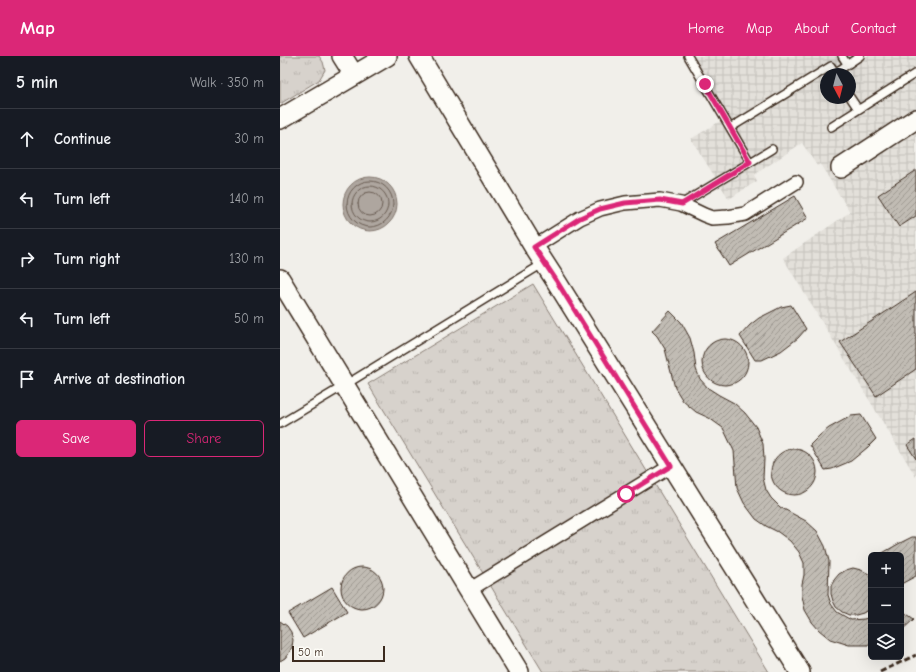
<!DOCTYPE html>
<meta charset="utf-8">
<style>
:root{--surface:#171b24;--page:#242831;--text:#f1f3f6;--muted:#9ea1a6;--line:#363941;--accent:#db2777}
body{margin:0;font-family:"Comic Neue",sans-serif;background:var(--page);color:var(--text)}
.controls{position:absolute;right:12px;bottom:12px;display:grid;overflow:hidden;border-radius:6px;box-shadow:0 4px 16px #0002}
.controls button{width:36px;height:36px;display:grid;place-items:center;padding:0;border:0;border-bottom:1px solid var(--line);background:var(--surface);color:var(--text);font:20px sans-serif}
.compass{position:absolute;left:540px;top:12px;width:36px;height:36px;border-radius:50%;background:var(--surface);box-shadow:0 4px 16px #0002;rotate:173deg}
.scale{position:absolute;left:12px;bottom:10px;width:93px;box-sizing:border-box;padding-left:4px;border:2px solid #3b2a1e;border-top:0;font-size:11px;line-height:14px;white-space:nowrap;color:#3b2a1e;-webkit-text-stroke:3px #fdfcf7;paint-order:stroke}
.stop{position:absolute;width:12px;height:12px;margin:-9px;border:3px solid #db2777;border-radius:50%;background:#fff}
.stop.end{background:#db2777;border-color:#fff;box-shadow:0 1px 4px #0008}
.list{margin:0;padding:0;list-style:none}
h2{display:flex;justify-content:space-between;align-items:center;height:52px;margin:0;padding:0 16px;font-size:17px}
h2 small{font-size:13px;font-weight:400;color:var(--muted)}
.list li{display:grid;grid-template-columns:26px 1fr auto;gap:12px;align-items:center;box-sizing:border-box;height:60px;padding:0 16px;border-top:1px solid var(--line)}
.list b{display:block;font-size:15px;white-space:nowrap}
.list em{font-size:13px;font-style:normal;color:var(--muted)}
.actions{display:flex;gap:8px;padding:12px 16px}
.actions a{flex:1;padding:9px 0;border:1px solid var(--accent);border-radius:6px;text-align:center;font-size:14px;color:var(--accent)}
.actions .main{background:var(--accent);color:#fff}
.icon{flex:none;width:22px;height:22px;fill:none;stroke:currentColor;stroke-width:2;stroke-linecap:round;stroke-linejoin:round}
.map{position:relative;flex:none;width:636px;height:616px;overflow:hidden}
header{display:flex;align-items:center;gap:24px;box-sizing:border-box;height:56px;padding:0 20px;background:var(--accent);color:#fff}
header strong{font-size:19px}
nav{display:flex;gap:22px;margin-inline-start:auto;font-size:14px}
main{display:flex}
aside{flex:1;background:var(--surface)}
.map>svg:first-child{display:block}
.industrial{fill:url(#industrial-grid);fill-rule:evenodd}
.park{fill:url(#park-tufts);stroke:#897e75}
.water{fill:#aea69f;stroke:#80746b}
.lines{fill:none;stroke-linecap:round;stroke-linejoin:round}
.shore{stroke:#695c52;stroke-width:1}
.building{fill:url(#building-hatch);stroke:#3b2a1e}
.lane-casing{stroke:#3b2a1e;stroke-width:10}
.street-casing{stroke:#3b2a1e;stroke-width:16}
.secondary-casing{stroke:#3b2a1e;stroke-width:22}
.lane{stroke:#fdfcf7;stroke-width:7}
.street{stroke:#fdfcf7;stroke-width:13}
.secondary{stroke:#fdfcf7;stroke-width:19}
.rail{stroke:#3b2a1e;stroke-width:3;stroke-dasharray:6 3;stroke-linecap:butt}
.route{stroke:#db2777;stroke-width:5}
</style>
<header>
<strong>Map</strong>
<nav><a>Home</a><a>Map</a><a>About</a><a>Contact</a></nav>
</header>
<main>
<aside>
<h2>5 min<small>Walk · 350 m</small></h2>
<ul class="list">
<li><svg class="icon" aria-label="ahead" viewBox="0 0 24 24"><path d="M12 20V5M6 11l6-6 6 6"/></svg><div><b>Continue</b></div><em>30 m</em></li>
<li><svg class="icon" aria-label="left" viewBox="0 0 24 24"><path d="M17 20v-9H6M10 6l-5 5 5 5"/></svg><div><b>Turn left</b></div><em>140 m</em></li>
<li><svg class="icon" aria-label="right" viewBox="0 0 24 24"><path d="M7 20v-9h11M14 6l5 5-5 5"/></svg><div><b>Turn right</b></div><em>130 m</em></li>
<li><svg class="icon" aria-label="left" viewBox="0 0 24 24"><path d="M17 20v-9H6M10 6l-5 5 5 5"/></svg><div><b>Turn left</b></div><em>50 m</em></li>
<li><svg class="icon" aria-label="arrive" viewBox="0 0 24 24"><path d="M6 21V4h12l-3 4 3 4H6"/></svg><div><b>Arrive at destination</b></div></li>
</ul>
<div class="actions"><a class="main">Save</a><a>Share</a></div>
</aside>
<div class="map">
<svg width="636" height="616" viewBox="0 0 636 616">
<defs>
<pattern id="industrial-grid" width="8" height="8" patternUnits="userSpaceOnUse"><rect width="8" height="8" fill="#e3e0da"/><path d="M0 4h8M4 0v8" fill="none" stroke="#c4c0bb"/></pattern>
<pattern id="park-tufts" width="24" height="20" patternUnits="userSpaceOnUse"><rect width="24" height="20" fill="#d7d2cc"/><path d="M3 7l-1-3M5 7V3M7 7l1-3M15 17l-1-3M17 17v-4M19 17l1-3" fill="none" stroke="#b9b4af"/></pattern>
<pattern id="building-hatch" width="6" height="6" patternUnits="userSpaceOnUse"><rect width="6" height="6" fill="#c1bcb4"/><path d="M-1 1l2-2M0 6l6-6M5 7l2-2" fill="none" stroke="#9e9992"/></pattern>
</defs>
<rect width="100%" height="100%" fill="#f1efea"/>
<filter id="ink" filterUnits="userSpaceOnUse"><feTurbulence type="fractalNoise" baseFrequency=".025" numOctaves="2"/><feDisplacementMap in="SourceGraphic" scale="8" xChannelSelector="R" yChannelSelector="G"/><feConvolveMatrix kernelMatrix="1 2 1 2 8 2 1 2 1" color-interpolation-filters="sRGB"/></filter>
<g filter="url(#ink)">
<path class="industrial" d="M404,0H636V421L503,202L570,156L540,108L537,110L522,87L474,119L477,125L449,143L411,83L442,64ZM546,18H570V42H546Z"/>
<path class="park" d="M0,0H39L43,6L45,14L39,24L0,48Z
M253,228L489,616H263L88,328Z"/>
<path class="water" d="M63 148a27 27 0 1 1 54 0a27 27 0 1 1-54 0Z"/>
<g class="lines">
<path class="shore" d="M67 148a23 23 0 1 1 46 0a23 23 0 1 1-46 0Z
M72 148a18 18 0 1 1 36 0a18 18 0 1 1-36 0Z
M78 148a12 12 0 1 1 24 0a12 12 0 1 1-24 0Z"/>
</g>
<path class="building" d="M636,114V160L619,171L598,139Z
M515,140L528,162L449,210L435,188Z
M636,236V313L596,340L560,286Z
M511,249L526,273L518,282L501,295L482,304H475L460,280L470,269L479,262L501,251Z
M390,255L401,266L410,282L414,297L416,313L420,323L428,332L439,339L454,347L465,357L476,371L483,388L484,403L483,422L486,434L491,442L500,451L526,465L537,475L545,490L549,505L548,539L551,548L557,556L571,564L584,563L591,561V588L588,589H569L550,583L539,574L532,566L525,554L522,540V528L524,519V507L519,496L510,485L498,476L486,470L476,463L464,447L457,432L454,395L443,372L429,362L416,356L403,345L395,332L385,293L377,280L372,275Z
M422 306a23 23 0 1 1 46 0a23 23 0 1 1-46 0Z
M581,359L596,383L588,391L571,405L552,413L545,414L530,389L540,379L549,372L571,360Z
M636,383V403L627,389Z
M491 416a23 23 0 1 1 46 0a23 23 0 1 1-46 0Z
M632,481H636V520L621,528V499H599L620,487Z
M61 532a21 21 0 1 1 42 0a21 21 0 1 1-42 0Z
M573,512L581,514L589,518L591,520V552L583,557L576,559H569L562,556L556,551L553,545L551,538V530L554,524L559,518L566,514Z
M52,531L67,556L23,582L8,557Z
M621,554L634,563L621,575Z
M0,565L7,570L11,576L13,584L12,591L9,597L5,602L0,605Z"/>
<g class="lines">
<defs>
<path id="lane" d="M408,0L470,106
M562,0L567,8
M555,17L580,0
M570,41L578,53
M551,71L636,17
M450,72L551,10L556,18
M401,148L492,93
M0,368L65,329L264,207"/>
<path id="street" d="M254,191L300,162L320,153L345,147L380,144L401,148L424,159L432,162L448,161L465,158L516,126
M189,534L391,410"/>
<path id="secondary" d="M62,0L74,19
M139,0L254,191L276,225L520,616
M0,63L107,0
M561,112L636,63
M0,223L239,616"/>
</defs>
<use href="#lane" class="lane-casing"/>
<use href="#street" class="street-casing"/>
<use href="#secondary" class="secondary-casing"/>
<use href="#lane" class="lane"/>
<use href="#street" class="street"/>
<use href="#secondary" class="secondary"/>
<path class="rail" d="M600,616L636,599"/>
</g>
</g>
<g class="lines" filter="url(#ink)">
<path class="route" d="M346,438L391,410L276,224L254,191L300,162L320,153L345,147L380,144L402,148L470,106L425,28"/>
</g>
</svg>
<div class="controls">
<button>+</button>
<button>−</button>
<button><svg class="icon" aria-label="layers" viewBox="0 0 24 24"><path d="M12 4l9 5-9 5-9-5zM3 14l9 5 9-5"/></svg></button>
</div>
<svg class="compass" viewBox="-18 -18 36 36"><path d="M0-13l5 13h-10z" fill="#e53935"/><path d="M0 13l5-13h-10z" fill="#9ea1a6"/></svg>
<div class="scale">50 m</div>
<div class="stop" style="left:346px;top:438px"></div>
<div class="stop end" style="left:425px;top:28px"></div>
</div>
</main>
